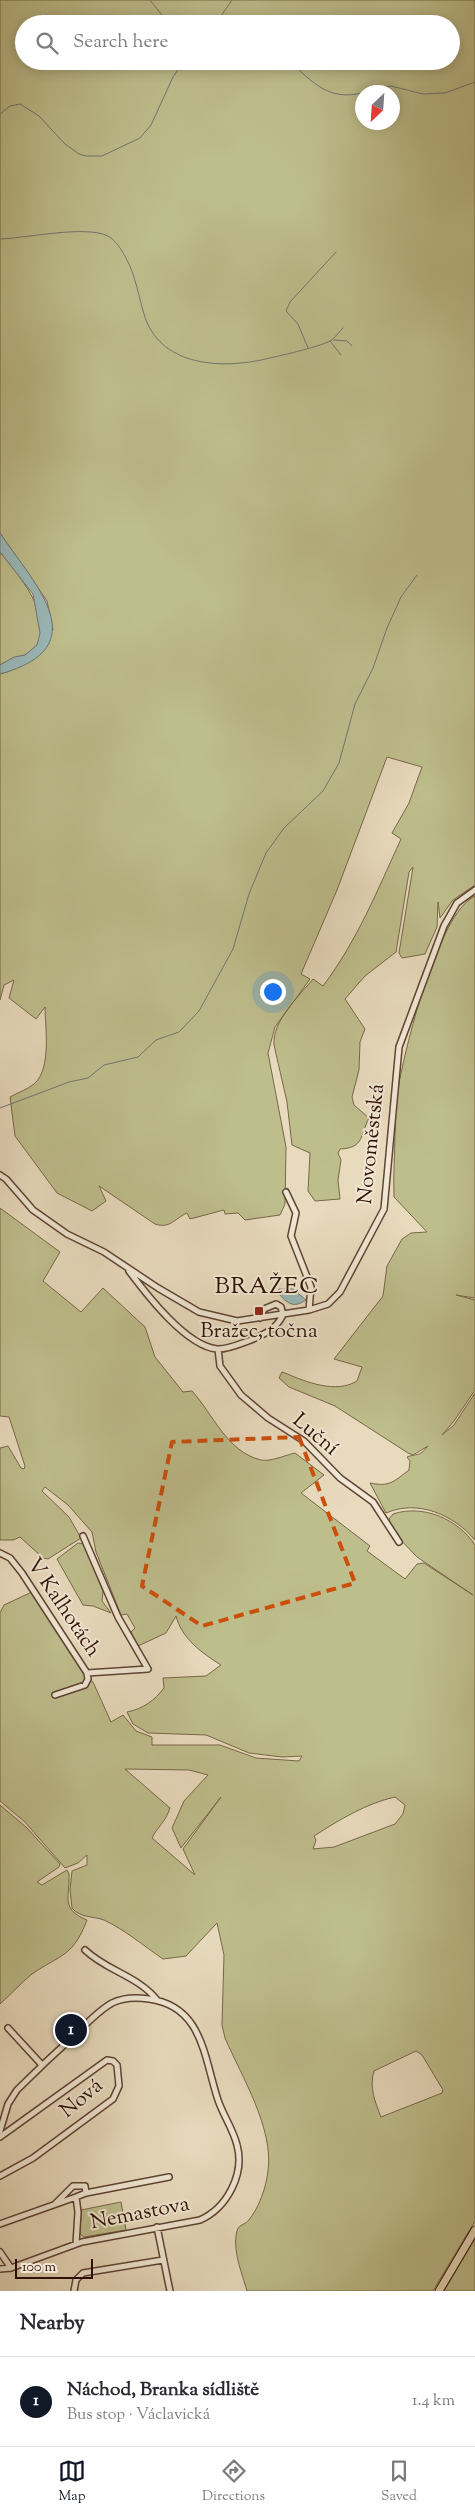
<!DOCTYPE html>
<meta charset="utf-8">
<style>
:root{--surface:#fff;--page:#f7f7f7;--text:#2b2b33;--muted:#7c7c81;--line:#e1e1e2;--accent:#111827}
body{margin:0;font-family:"Sorts Mill Goudy",serif;background:var(--page);color:var(--text)}
.compass{position:absolute;left:355px;top:85px;width:45px;height:45px;border-radius:50%;background:var(--surface);box-shadow:0 2px 12px #0003;rotate:205deg}
.scale{position:absolute;left:15px;bottom:12px;width:78px;box-sizing:border-box;padding-left:5px;border:2px solid #311105;border-top:0;font-size:14px;line-height:18px;white-space:nowrap;color:#311105;-webkit-text-stroke:4px #f0e7d4;paint-order:stroke}
.you{position:absolute;left:272px;top:991px;width:18px;height:18px;margin:-12px;border:4px solid #fff;border-radius:50%;background:#1a73e8;box-shadow:0 0 0 8px #1a73e833}
.badge{display:grid;place-items:center;width:32px;height:32px;border-radius:50%;background:var(--accent);color:#fff;font-size:16px;font-weight:700}
.pin{position:absolute;translate:-50% -50%;border:2px solid #fff;box-shadow:0 1px 5px #0006}
.list{margin:0;padding:0;list-style:none}
h2{display:flex;justify-content:space-between;align-items:center;height:65px;margin:0;padding:0 20px;font-size:21px}
h2 small{font-size:16px;font-weight:400;color:var(--muted)}
.list li{display:grid;grid-template-columns:32px 1fr auto;gap:15px;align-items:center;box-sizing:border-box;height:90px;padding:0 20px;border-top:1px solid var(--line)}
.list b{display:block;font-size:19px;white-space:nowrap}
.list p{margin:0;font-size:16px;white-space:nowrap;color:var(--muted)}
.list em{font-size:16px;font-style:normal;color:var(--muted)}
.icon{flex:none;width:28px;height:28px;fill:none;stroke:currentColor;stroke-width:2;stroke-linecap:round;stroke-linejoin:round}
.map{position:relative;flex:none;width:475px;height:2291px;overflow:hidden}
.search{position:absolute;background:var(--surface);box-shadow:0 2px 12px #0003;left:15px;right:15px;top:15px;height:55px;display:flex;align-items:center;gap:12px;box-sizing:border-box;padding:0 18px;border-radius:28px;color:var(--muted);font-size:19px}
.sheet{height:155px;background:var(--surface)}
nav{display:flex;justify-content:space-around;align-items:center;box-sizing:border-box;height:70px;border-top:1px solid var(--line);background:var(--surface);font-size:14px;color:var(--muted)}
nav a{display:grid;justify-items:center;gap:2px}
nav .on{color:var(--accent)}
.map>svg:first-child{display:block}
.green{fill:#bebd8c;stroke:#786748;fill-rule:evenodd}
.water{fill:#9ab8ba;stroke:#707572}
.lines{fill:none;stroke-linecap:round;stroke-linejoin:round}
.stream{stroke:#707572;stroke-width:1}
.minor-casing{stroke:#5f4333;stroke-width:8}
.major-casing{stroke:#311105;stroke-width:9}
.minor{stroke:#f0e7d4;stroke-width:5}
.major{stroke:#e8dabd;stroke-width:7}
.marked{fill:none;stroke:#cd4e0b;stroke-width:4;stroke-dasharray:10 6;stroke-linejoin:round}
.poi-dot{fill:#8f2418;stroke:#f0e7d4;stroke-width:2}
.labels{text-anchor:middle;dominant-baseline:central;stroke-width:4;stroke-linejoin:round;paint-order:stroke}
.street-label{font-size:21px;fill:#311105;stroke:#f0e7d4}
.poi-label{font-size:21px;fill:#311105;stroke:#f0e7d4}
.quarter-label{font-size:24px;letter-spacing:1px;fill:#311105;stroke:#f0e7d4}
</style>
<div class="map">
<svg width="475" height="2291" viewBox="0 0 475 2291">
<rect width="100%" height="100%" fill="#e8dabd"/>
<filter id="stains"><feTurbulence type="fractalNoise" baseFrequency=".004" numOctaves="4"/><feColorMatrix values="0 0 0 0 .2 0 0 0 0 .09 0 0 0 0 .02 0 0 0 .5 -.17"/></filter>
<radialGradient id="worn" r=".72"><stop offset=".6" stop-color="#630" stop-opacity="0"/><stop offset="1" stop-color="#630" stop-opacity=".3"/></radialGradient>
<path class="green" d="M0,0H475V885L453,900L440,918L438,902L437,927L425,954L402,958L399,953L413,867L409,872L396,952L365,976L345,999L365,1029L360,1042L359,1070L352,1097L354,1105L369,1118C360,1136 364,1148 340,1149L338,1153L341,1160L338,1180L340,1199L315,1201L308,1191L310,1153L292,1145L287,1102L274,1045C272,1021 299,996 313,979L323,986C357,941 378,889 401,839L392,833L409,803L422,767L387,757L337,890L301,974L310,979L275,1027L268,1053L286,1147L285,1204L280,1215L245,1220L238,1213L225,1214L224,1210L190,1219L187,1213C174,1219 170,1229 155,1224L99,1186L106,1201L92,1211L57,1193L15,1136L10,1097C17,1093 28,1089 34,1084C52,1069 45,1026 45,1007L36,1019L9,998L14,980L4,985L0,1000V674L10,671L53,630L47,601L0,533ZM24,24H451V61H24ZM362,92H392V122H362Z
M0,552C16,572 55,616 37,645C30,656 11,659 0,665Z
M475,896V1298L456,1295L475,1300V1390L454,1421L442,1435L454,1425L475,1393V1540C454,1515 418,1499 386,1513L370,1483C390,1487 393,1482 409,1470L410,1461L407,1457C417,1453 418,1458 428,1446L413,1455L408,1453L335,1406L289,1387L279,1378L282,1372L285,1373C306,1382 336,1394 357,1381L362,1367L334,1359L383,1296L387,1266L402,1239L411,1233L427,1232L394,1197C393,1176 395,1154 395,1132C396,1120 395,1106 397,1094C404,1052 437,914 475,896Z
M0,1208L60,1252L43,1281L81,1312L103,1288L145,1327L155,1357L183,1392L192,1391C213,1414 227,1452 261,1460C270,1462 286,1455 295,1453L324,1475L301,1493L370,1546L367,1551L405,1579L417,1564L424,1563L473,1595L417,1557L396,1535L390,1523L389,1519L393,1514C423,1504 458,1519 475,1545V2221L433,2291H247C242,2273 232,2250 237,2231C238,2225 244,2225 248,2221C259,2208 266,2188 268,2171C274,2129 242,2077 225,2038L222,2025L224,1955L217,1923L186,1956L163,1959C144,1946 125,1930 104,1920C93,1916 80,1918 72,1908L70,1890L72,1871L87,1865V1855L78,1863L65,1868L25,1822L0,1801V1613L4,1605L34,1591L87,1678L93,1682L111,1722L123,1715L136,1731L152,1737V1745H220L256,1758L299,1761L302,1756L282,1757L249,1753L206,1735L148,1733L133,1724L127,1712C143,1709 155,1700 164,1688L163,1678L206,1676L221,1665C202,1653 182,1639 176,1616L166,1633L138,1646L131,1632L135,1628L127,1614L121,1615L96,1552L92,1532L68,1505L45,1487L42,1491L69,1517L81,1538L48,1559L43,1558L20,1537L13,1540H0V1448L8,1446L21,1468L24,1469L25,1466L9,1417L0,1416ZM125,1769L189,1770L208,1775L184,1801L172,1828L181,1848L221,1797L183,1849L195,1875L152,1838C158,1826 165,1823 170,1808ZM395,1797L405,1805L403,1814L395,1824L334,1847L313,1849L316,1840L314,1836C339,1820 367,1803 395,1797ZM416,2051L422,2055L443,2090L442,2093L381,2117C375,2102 369,2087 374,2071Z
M78,1543L84,1544L103,1591L102,1601L111,1613L93,1606L83,1605L57,1559Z
M0,1805L27,1828L60,1864L59,1867L37,1882L42,1885L67,1870L69,1874C70,1897 60,1909 87,1920C73,1957 61,1954 32,1974C21,1983 11,1994 0,2004Z
M121,2202L126,2230L84,2237L80,2234L81,2210Z
M475,2239V2291H444Z"/>
<path class="water" d="M0,533C35,585 98,647 0,674V665L14,657L25,655L37,645L40,633L33,594L0,552Z
M279,1289H293L306,1300C293,1309 287,1303 278,1293Z"/>
<g class="lines">
<path class="stream" d="M150,0L169,24
M221,16L232,0
M215,24L221,17L245,24
M289,61C314,83 328,101 362,93
M365,92L391,86L423,94L445,93L475,82
M0,114L10,106L20,104L39,116L65,144L79,154L86,156H102L140,138L151,125L173,77L184,61
M0,239C28,238 85,225 108,236C116,240 123,252 127,260C136,277 138,295 144,314C159,365 217,369 261,360C274,357 326,346 333,339C336,336 340,331 343,328
M334,340L347,341L352,346
M330,341L341,355
M308,348L298,324L286,311L290,302L336,252
M0,1108L69,1082L88,1078L104,1065L138,1057L156,1040L179,1032L199,1011L233,949L249,894L266,853L284,828L323,791L339,763L355,704L373,668L387,628L401,597L417,575"/>
<defs>
<path id="minor" d="M0,1175L6,1179L33,1210L67,1234L104,1252L158,1288L199,1312L237,1321L309,1310L328,1304L340,1292L384,1209L399,1047L444,926L457,903L475,890
M286,1192L296,1213L291,1236L311,1287L309,1310
M129,1271C147,1295 186,1346 217,1349C227,1350 242,1343 251,1340C265,1334 276,1329 283,1315
M260,1318L264,1309L276,1304L281,1307L283,1315
M218,1349L220,1366L241,1395L268,1418L304,1441L340,1478L373,1502L399,1542
M83,1536L118,1617L148,1669L87,1673
M0,1553L10,1558L22,1573L87,1673L88,1679L85,1685L55,1695
M85,1950C107,1971 138,1976 157,2000
M8,2028L42,2065
M0,2131L8,2104L17,2090C36,2071 55,2053 75,2035C86,2024 98,2011 112,2003C124,1997 136,1997 149,1999C203,2006 204,2058 218,2100C223,2115 233,2129 237,2145C245,2174 227,2208 200,2220L82,2242L11,2268L0,2269
M0,2137L107,2060L113,2061L117,2065L119,2086L113,2099L33,2158L0,2176
M86,2193L169,2177
M0,2224L76,2197L86,2193L85,2186H73L56,2203
M157,2227L170,2291
M76,2244L78,2212L76,2197
M0,2252L11,2268
M74,2291L76,2280L83,2273L163,2260"/>
<path id="major" d="M439,2291L475,2230"/>
</defs>
<use href="#minor" class="minor-casing"/>
<use href="#major" class="major-casing"/>
<use href="#minor" class="minor"/>
<use href="#major" class="major"/>
</g>
<path class="marked" d="M299,1437L355,1583L202,1626L142,1586L172,1442Z"/>
<rect class="poi-dot" x="254" y="1306" width="10" height="10" rx="2.5"/>
<g class="labels">
<g class="street-label">
<text transform="translate(372 1144) rotate(-84)">Novoměstská</text>
<text transform="translate(315 1435) rotate(40)">Luční</text>
<text transform="translate(63 1608) rotate(56)">V Kalhotách</text>
<text transform="translate(82 2099) rotate(-40)">Nová</text>
<text transform="translate(140 2214) rotate(-11)">Nemastova</text>
</g>
<g class="poi-label">
<text x="259" y="1332">Bražec, točna</text>
</g>
<g class="quarter-label">
<text x="267" y="1287">BRAŽEC</text>
</g>
</g>
<rect width="100%" height="100%" filter="url(#stains)"/>
<rect width="100%" height="100%" fill="url(#worn)"/>
</svg>
<svg class="compass" viewBox="-18 -18 36 36"><path d="M0-13l5 13h-10z" fill="#e53935"/><path d="M0 13l5-13h-10z" fill="#7c7c81"/></svg>
<div class="scale">100 m</div>
<div class="you"></div>
<div class="pin badge" style="left:71px;top:2030px">1</div>
<div class="search"><svg class="icon" aria-label="search" viewBox="0 0 24 24"><circle cx="10" cy="10" r="6"/><path d="M15 15l6 6"/></svg>Search here</div>
</div>
<section class="sheet">
<h2>Nearby<small></small></h2>
<ul class="list">
<li><span class="badge">1</span><div><b>Náchod, Branka sídliště</b><p>Bus stop · Václavická</p></div><em>1.4 km</em></li>
</ul>
</section>
<nav>
<a class="on"><svg class="icon" aria-label="map" viewBox="0 0 24 24"><path d="M3 6l6-2 6 2 6-2v14l-6 2-6-2-6 2zM9 4v14M15 6v14"/></svg>Map</a>
<a><svg class="icon" aria-label="directions" viewBox="0 0 24 24"><path d="M12 3l9 9-9 9-9-9zM9 14v-3h6M13 9l2 2-2 2"/></svg>Directions</a>
<a><svg class="icon" aria-label="saved" viewBox="0 0 24 24"><path d="M7 4h10v16l-5-4-5 4z"/></svg>Saved</a>
</nav>
